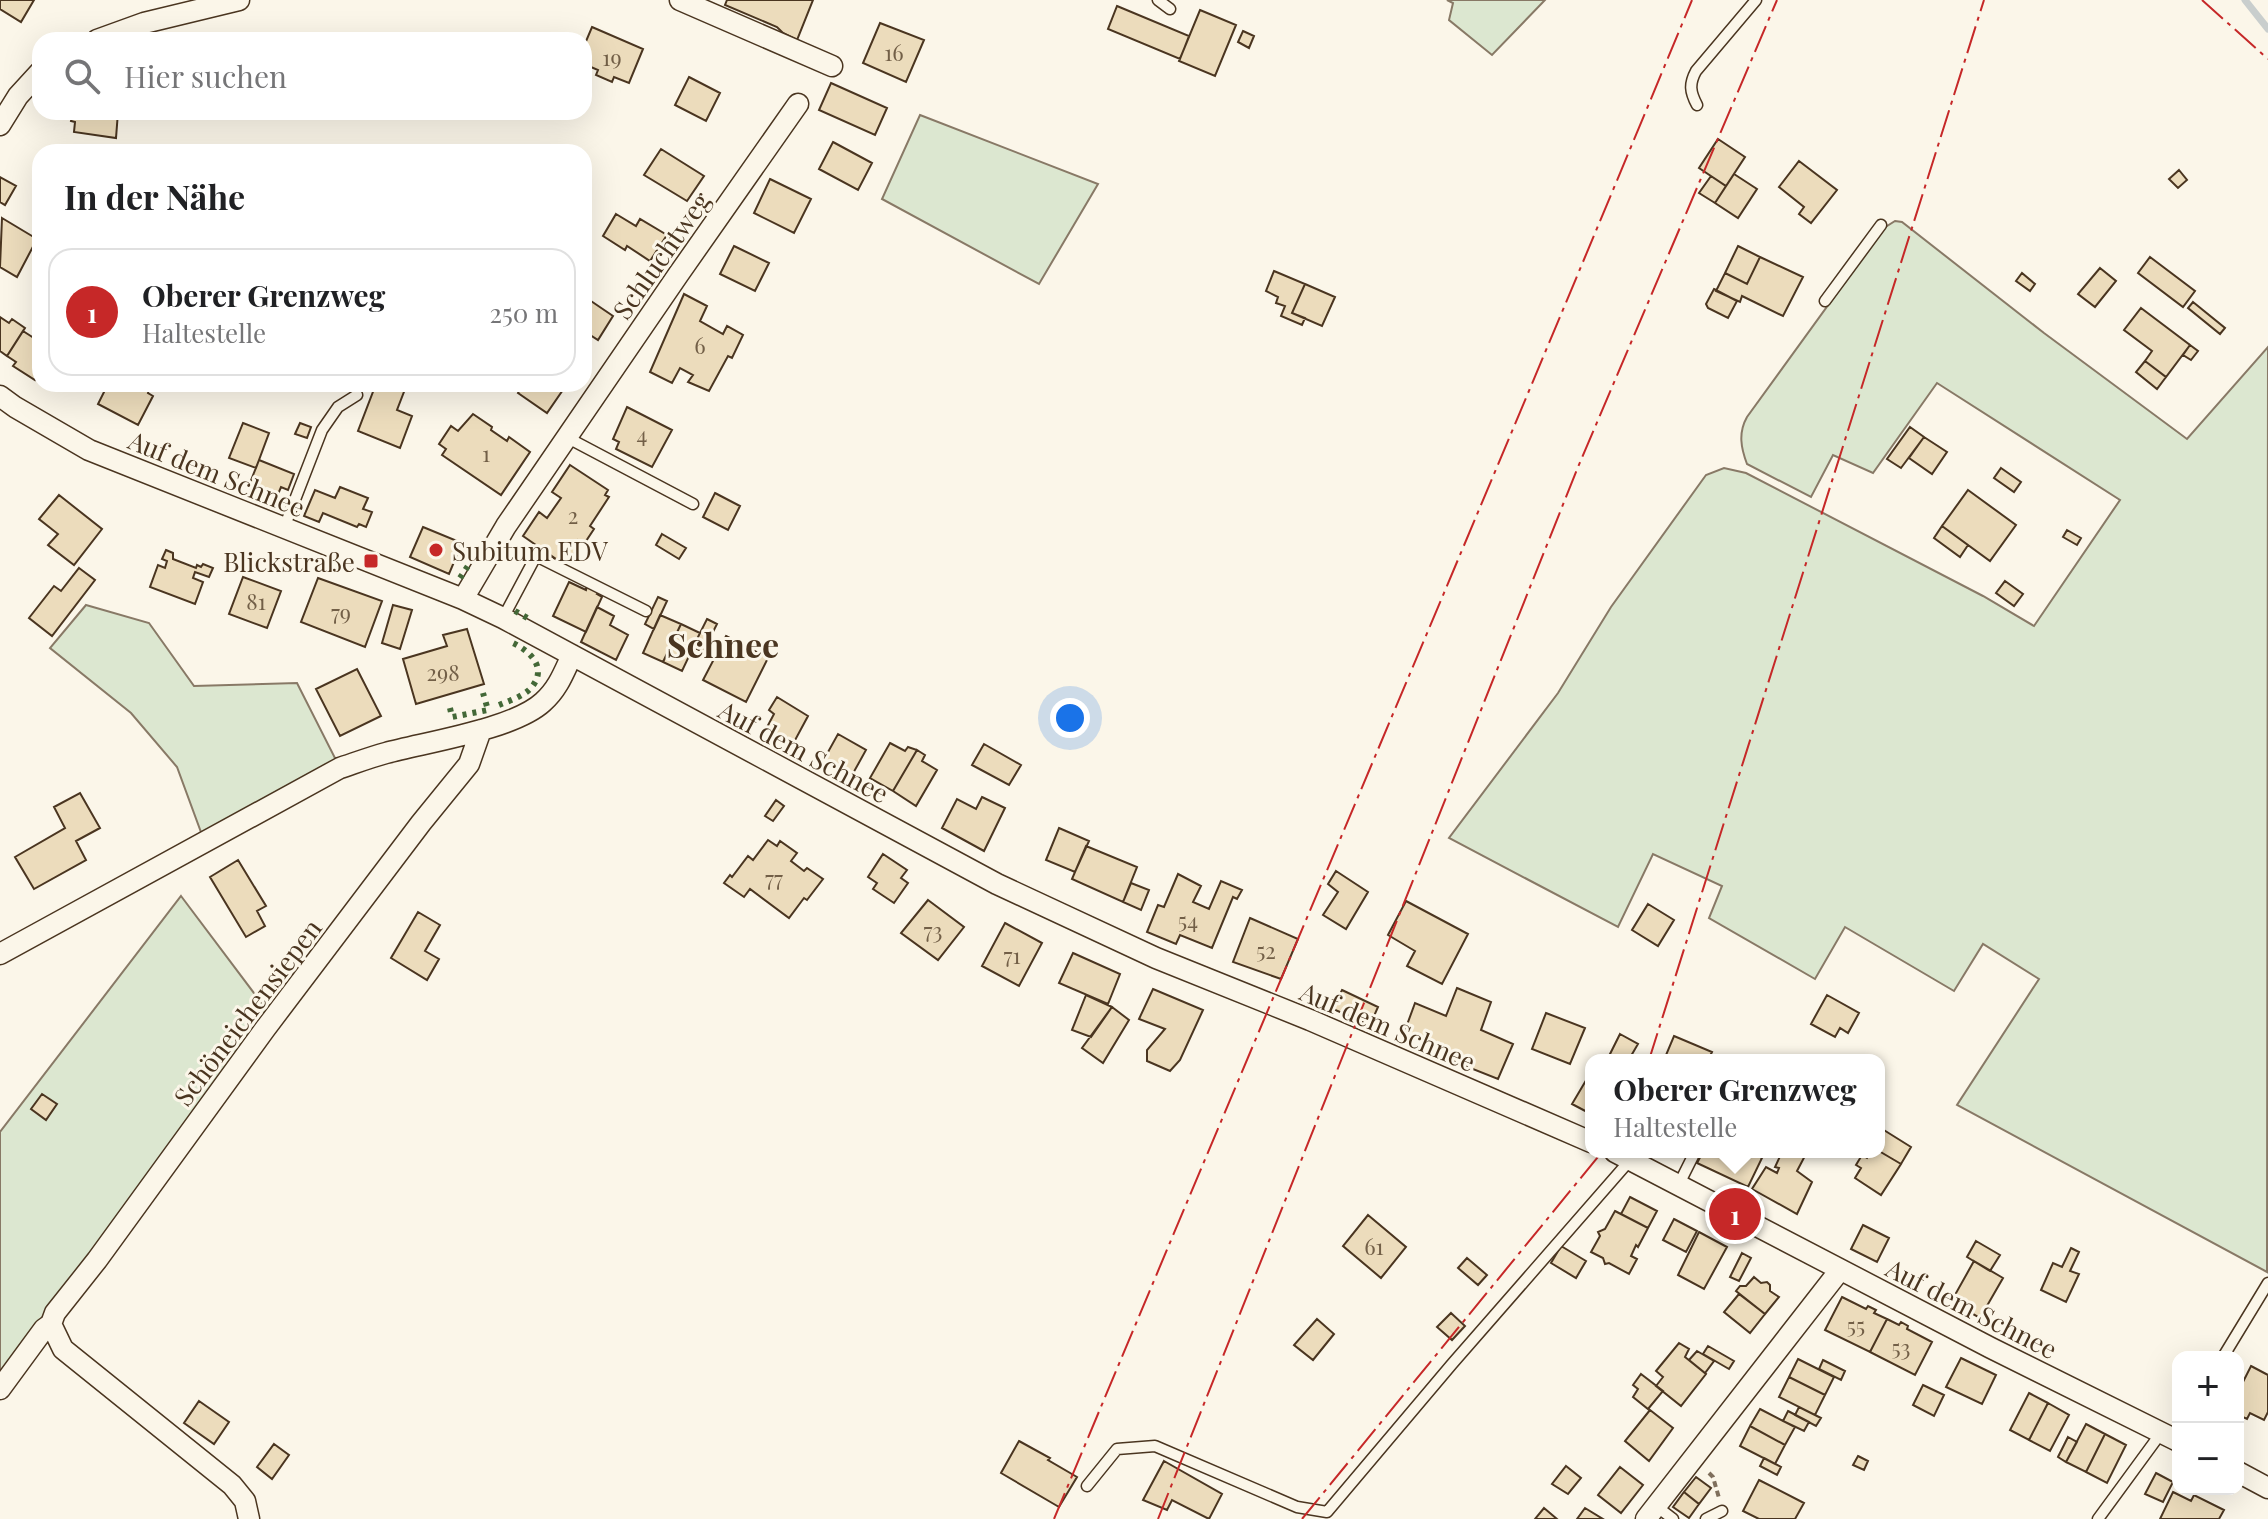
<!DOCTYPE html>
<html lang="de">
<meta charset="utf-8">
<style>
:root{--surface:#fff;--page:#f2f2f2;--text:#202124;--muted:#757577;--line:#e0e0e0;--accent:#c62828}
body{margin:0;font-family:"Playfair Display",serif;background:var(--page);color:var(--text)}
.controls{position:absolute;right:24px;bottom:24px;display:grid;overflow:hidden;border-radius:16px;box-shadow:0 8px 32px #0002}
.controls button{width:72px;height:72px;display:grid;place-items:center;padding:0;border:0;border-bottom:2px solid var(--line);background:var(--surface);color:var(--text);font:40px sans-serif}
.you{position:absolute;left:1070px;top:718px;width:28px;height:28px;margin:-20px;border:6px solid #fff;border-radius:50%;background:#1a73e8;box-shadow:0 0 0 12px #1a73e833}
.badge{display:grid;place-items:center;width:52px;height:52px;border-radius:50%;background:var(--accent);color:#fff;font-size:26px;font-weight:700}
.pin{position:absolute;translate:-50% -50%;border:4px solid #fff;box-shadow:0 2px 8px #0006}
.popup{position:absolute;left:1585px;top:1054px;width:300px;height:104px;box-sizing:border-box;display:grid;place-content:center;border-radius:16px;background:var(--surface);filter:drop-shadow(0 2px 6px #0005);font-size:26px;white-space:nowrap;color:var(--muted)}
.popup b{font-size:30px;color:var(--text)}
.popup::after{content:'';position:absolute;left:50%;top:100%;margin-left:-16px;border:16px solid transparent;border-top-color:var(--surface)}
.list{margin:0;padding:0;list-style:none}
h2{display:flex;justify-content:space-between;align-items:center;height:104px;margin:0;padding:0 32px;font-size:34px}
h2 small{font-size:26px;font-weight:400;color:var(--muted)}
.list li{display:grid;grid-template-columns:52px 1fr auto;gap:24px;align-items:center;box-sizing:border-box;height:128px;margin:0 16px 16px;padding:0 16px;border:2px solid var(--line);border-radius:24px}
.list b{display:block;font-size:30px;white-space:nowrap}
.list p{margin:0;font-size:26px;white-space:nowrap;color:var(--muted)}
.list em{font-size:26px;font-style:normal;color:var(--muted)}
.icon{flex:none;width:44px;height:44px;fill:none;stroke:currentColor;stroke-width:2;stroke-linecap:round;stroke-linejoin:round}
.map{position:relative;flex:none;width:2268px;height:1519px;overflow:hidden}
.search{position:absolute;background:var(--surface);box-shadow:0 8px 32px #0002;left:32px;top:32px;width:560px;height:88px;display:flex;align-items:center;gap:20px;box-sizing:border-box;padding:0 28px;border-radius:24px;color:var(--muted);font-size:30px}
.panel{position:absolute;background:var(--surface);box-shadow:0 8px 32px #0002;left:32px;top:144px;width:560px;height:248px;border-radius:24px}
.map>svg:first-child{display:block}
.green{fill:#dce7d0;stroke:#887966;stroke-width:2}
.lines{fill:none;stroke-linecap:round;stroke-linejoin:round}
.stream{stroke:#c9cecd;stroke-width:7}
.building{fill:#ecdcbc;stroke:#4a3520;stroke-width:2}
.service-casing{stroke:#4a3520;stroke-width:13}
.minor-casing{stroke:#4a3520;stroke-width:23}
.path{stroke:#7f6f5c;stroke-width:4;stroke-dasharray:6 4;stroke-linecap:butt}
.service{stroke:#fbf6e9;stroke-width:10}
.minor{stroke:#fbf6e9;stroke-width:20}
.hedge{stroke:#436837;stroke-width:6;stroke-dasharray:4 6;stroke-linecap:butt}
.power{stroke:#c62828;stroke-width:2;stroke-dasharray:28 6 4 6;stroke-linecap:butt}
.poi-dot{fill:#c62828;stroke:#fbf6e9;stroke-width:3}
.labels{text-anchor:middle;dominant-baseline:central;stroke-width:6;stroke-linejoin:round;paint-order:stroke}
.number-label{font-size:22px;fill:#725f47}
.street-label{font-size:26px;fill:#4a3520;stroke:#fbf6e9}
.poi-label{font-size:26px;fill:#4a3520;stroke:#fbf6e9;text-anchor:start}
.district-label{font-size:34px;font-weight:bold;fill:#4a3520;stroke:#fbf6e9}
</style>
<div class="map">
<svg width="2268" height="1519" viewBox="0 0 2268 1519">
<rect width="100%" height="100%" fill="#fbf6e9"/>
<path class="green" d="M1447,0H1545L1492,55L1449,20L1453,3Z
M920,115L1098,184L1039,284L882,199Z
M1895,221L1902,222L2044,333L2187,439L2268,347L2267,1272L1957,1105L2039,979L1983,944L1954,991L1845,927L1815,979L1709,918L1722,886L1653,854L1618,927L1449,838L1558,693L1611,607L1706,475L1724,468L1746,473L1983,596L2034,626L2120,500L1937,383L1873,473L1833,455L1811,497L1747,464C1741,448 1738,433 1747,417L1884,228Z
M86,605L149,623L194,686L297,683L340,768L205,843L177,767L131,713L50,648Z
M181,896L269,1013L0,1374V1132Z"/>
<g class="lines">
<path class="stream" d="M2245,0L2268,29"/>
</g>
<path class="building" d="M0,0H34L21,22L0,9Z
M727,0H813L797,40L783,33L777,27L725,5Z
M1117,6L1189,36L1180,59L1108,29Z
M1200,10L1236,25L1215,76L1179,61Z
M880,23L924,40L906,82L863,63Z
M592,27L643,49L629,83L614,77L612,82L596,75L598,70L584,64V46Z
M1243,31L1254,36L1249,48L1238,42Z
M689,77L720,93L706,121L675,105Z
M831,83L887,108L875,135L819,110Z
M73,112H118L116,138L74,132L75,122L71,121Z
M1718,139L1745,157L1726,186L1699,168Z
M833,142L872,163L858,190L819,169Z
M661,149L704,176L687,201L644,175Z
M1799,161L1837,190L1811,223L1799,214L1804,207L1779,187Z
M2179,170L2187,180L2178,188L2169,179Z
M1734,174L1757,189L1738,218L1715,203Z
M1711,176L1726,186L1715,203L1699,193Z
M0,177L16,186L5,205L0,202Z
M770,179L811,199L794,233L754,213Z
M616,214L636,226L640,219L667,235L650,261L627,246L625,250L603,236Z
M2,218L37,239L17,277L0,267Z
M734,246L769,263L755,291L720,274Z
M1738,246L1760,257L1747,284L1725,273Z
M1760,257L1803,277L1783,316L1742,296L1740,302L1716,291L1725,273L1747,284Z
M2150,257L2195,291L2183,307L2138,273Z
M2100,268L2116,281L2095,307L2078,294Z
M1274,271L1305,284L1292,313L1305,318L1302,325L1281,316L1285,306L1276,303L1278,297L1266,291Z
M2022,273L2035,284L2030,291L2016,281Z
M1305,284L1335,297L1322,326L1292,313Z
M1714,289L1737,301L1728,318L1708,308L1706,304Z
M684,294L707,306L700,321L723,334L727,326L743,335L732,358L728,356L709,391L688,382L693,375L680,368L672,383L650,372Z
M588,299L613,316L598,340L584,331V304Z
M2193,302L2225,328L2220,334L2188,308Z
M2141,308L2190,345L2166,377L2145,361L2152,351L2124,330Z
M0,317L9,323L12,319L25,328L7,356L0,351Z
M23,331L40,342V372L35,380L13,366L16,362L7,356Z
M2190,345L2198,351L2191,360L2183,355Z
M2145,361L2166,377L2157,389L2136,372Z
M108,384H143L150,388L148,393L153,396L138,425L98,404Z
M376,384H407L397,410L412,416L400,448L358,431Z
M524,384H567L547,413L518,393Z
M627,407L672,430L652,467L616,449L619,442L613,439Z
M473,414L492,427L491,430L507,441L509,437L530,452L501,495L442,455L446,449L439,444L451,426L458,431Z
M243,423L269,433L256,468L229,458Z
M300,423L311,427L307,438L295,434Z
M1910,427L1924,437L1901,468L1887,459Z
M1924,437L1947,452L1932,474L1909,458Z
M259,460L294,474L288,490L281,487L276,499L248,488Z
M570,465L608,490L605,495L609,497L590,526L594,529L584,544L578,540L575,544L579,547L568,562L562,557L559,561L523,536L539,512L547,518L561,498L552,492Z
M2001,468L2021,482L2014,492L1994,478Z
M340,487L368,498L363,509L372,512L366,527L359,524L357,527L323,513L319,522L304,516L315,490L335,498Z
M1968,490L2016,525L1990,561L1942,526Z
M715,493L740,506L728,530L703,517Z
M59,495L102,529L74,565L48,545L58,534L39,519Z
M1942,526L1968,545L1960,557L1934,538Z
M423,527L462,543L449,574L410,557Z
M2067,530L2081,538L2077,545L2063,537Z
M662,534L686,548L679,559L656,545Z
M166,550L173,553V559L196,568L197,565L201,567L203,564L213,568L209,577L195,572L193,578L203,582L195,604L150,587L158,565L165,568L167,561L162,559Z
M79,568L95,580L52,636L29,618L54,586L61,591Z
M243,577L281,591L267,628L229,614Z
M318,578L382,601L365,647L301,622Z
M2005,581L2023,594L2014,606L1996,593Z
M569,582L586,590L587,586L599,592L597,594L602,597L586,632L553,616Z
M658,597L667,601L654,629L645,624Z
M393,605L412,610L400,649L382,643Z
M597,607L614,616L610,625L628,635L616,660L581,642Z
M660,615L681,624L663,662L643,653Z
M707,619L717,624L703,652L693,647Z
M681,624L700,633L682,671L663,662Z
M467,629L484,684L416,704L403,659L447,646L443,635Z
M726,636L768,658L746,702L703,680Z
M357,669L381,716L340,736L316,689Z
M777,697L808,716L793,744L766,729L774,714L769,710Z
M838,734L866,750L851,777L823,761Z
M890,743L905,751L908,747L917,750L893,791L870,778Z
M984,744L1021,765L1009,785L972,765Z
M917,750L925,755L922,761L937,770L916,806L893,791Z
M80,793L100,828L76,841L86,860L34,889L15,857L65,828L54,807Z
M982,797L1005,808L984,851L942,828L957,799L976,809Z
M776,800L784,806L773,821L765,816Z
M1059,828L1089,841L1075,872L1046,860Z
M768,840L777,846L780,841L797,853L791,861L804,871L807,868L823,879L807,900L804,898L789,918L750,889L744,897L724,883L730,875L732,877L748,856L753,860Z
M1086,846L1137,867L1123,902L1072,879Z
M883,854L907,870L901,878L908,883L894,903L873,889L877,883L868,877Z
M238,860L266,906L257,911L265,926L246,937L210,877Z
M1336,871L1368,892L1346,929L1323,915L1338,892L1328,884Z
M1178,874L1201,886L1193,902L1209,909L1221,881L1242,890L1237,899L1233,897L1212,948L1180,935L1176,944L1147,932L1158,905L1164,907Z
M1131,883L1149,890L1141,910L1123,902Z
M928,900L964,927L938,960L901,933Z
M1406,901L1468,934L1442,984L1407,966L1415,951L1388,935Z
M1648,904L1674,920L1658,946L1632,930Z
M418,912L440,925L425,951L439,959L427,980L391,958Z
M1250,918L1298,939L1281,979L1233,962Z
M1005,923L1042,943L1019,986L982,966Z
M1073,953L1120,974L1108,1004L1059,983Z
M1457,988L1491,1002L1481,1030L1513,1044L1498,1079L1445,1058L1447,1051L1404,1033L1415,1003L1446,1016Z
M1153,989L1203,1010L1180,1060L1170,1071L1147,1061V1050L1165,1029L1139,1019Z
M1342,990L1378,1007L1370,1025L1333,1009Z
M1086,995L1112,1007L1091,1037L1072,1030Z
M1827,995L1859,1013L1848,1033L1840,1028L1835,1037L1811,1024Z
M1112,1007L1129,1020L1103,1063L1082,1048Z
M1546,1013L1585,1028L1570,1064L1532,1049Z
M1620,1034L1638,1044L1631,1056L1637,1060H1607Z
M1674,1036L1712,1052L1708,1060H1674L1666,1055Z
M1591,1072V1114L1572,1104Z
M42,1094L57,1104L46,1120L31,1109Z
M1879,1127L1911,1147L1901,1164L1879,1151Z
M1879,1151L1901,1164L1881,1195L1855,1178L1861,1168L1856,1165L1862,1155L1867,1158L1871,1152Z
M1703,1152H1751L1762,1158L1748,1187L1697,1163Z
M1782,1152H1807L1797,1171L1812,1182L1797,1214L1752,1189L1766,1167L1777,1173L1779,1168L1775,1167Z
M1630,1197L1657,1211L1648,1228L1621,1214Z
M1615,1211L1648,1228L1638,1247L1636,1245L1631,1256L1637,1259L1629,1274L1609,1263L1605,1264L1603,1258L1591,1252L1600,1236L1598,1232L1605,1229Z
M1368,1215L1406,1247L1381,1278L1343,1246Z
M1674,1219L1697,1231L1686,1252L1663,1240Z
M1863,1225L1889,1238L1877,1262L1851,1249Z
M1699,1232L1727,1247L1704,1289L1678,1275Z
M1976,1241L2000,1255L1990,1271L1967,1257Z
M1561,1246L1586,1261L1576,1278L1551,1263Z
M2071,1248L2079,1252L2070,1271L2079,1274L2066,1302L2041,1290L2053,1263L2062,1267Z
M1742,1253L1751,1258L1739,1281L1730,1277Z
M1467,1258L1487,1275L1478,1285L1458,1268Z
M1974,1261L2003,1278L1980,1318L1951,1302Z
M1754,1277L1761,1283L1767,1282L1770,1285V1291L1779,1297L1765,1314L1736,1291L1740,1286H1746Z
M1739,1294L1765,1314L1750,1333L1724,1312Z
M1842,1297L1866,1309L1868,1306L1876,1310L1874,1313L1887,1319L1870,1352L1825,1330Z
M1451,1313L1465,1326L1452,1340L1437,1327Z
M1317,1319L1334,1334L1313,1360L1294,1345Z
M1887,1319L1899,1325L1901,1322L1908,1326L1907,1329L1932,1342L1915,1375L1870,1352Z
M1679,1343L1689,1349L1685,1357L1706,1374L1681,1406L1656,1386L1663,1377L1656,1371Z
M1708,1346L1734,1361L1729,1369L1703,1354Z
M1697,1351L1714,1361L1705,1373L1689,1360Z
M1961,1358L1996,1375L1982,1404L1946,1387Z
M1798,1359L1834,1377L1825,1395L1789,1377Z
M1823,1360L1845,1371L1841,1380L1819,1369Z
M2251,1366L2268,1375V1412L2264,1420L2250,1413L2247,1419L2241,1416L2238,1422V1380L2243,1382Z
M1641,1374L1663,1391L1648,1409L1633,1397L1638,1389L1633,1385Z
M1789,1377L1825,1395L1815,1415L1779,1397Z
M1923,1385L1944,1395L1934,1416L1913,1405Z
M2029,1393L2048,1403L2029,1440L2010,1430Z
M199,1401L229,1422L214,1444L184,1423Z
M2048,1403L2069,1415L2050,1451L2029,1440Z
M1799,1407L1821,1418L1816,1426L1795,1415Z
M1760,1409L1795,1427L1785,1445L1750,1426Z
M1650,1410L1673,1428L1649,1461L1625,1441Z
M1788,1411L1809,1422L1804,1431L1783,1421Z
M2086,1424L2105,1434L2086,1472L2066,1462Z
M1750,1426L1785,1445L1775,1464L1740,1446Z
M2105,1434L2126,1445L2107,1483L2086,1472Z
M2068,1437L2077,1442L2066,1462L2058,1457Z
M1019,1441L1050,1458L1048,1460L1077,1477L1059,1507L1001,1473Z
M274,1444L289,1455L272,1479L257,1467Z
M1858,1456L1868,1461L1864,1470L1853,1465Z
M1764,1458L1781,1467L1777,1475L1760,1466Z
M1164,1461L1222,1494L1209,1519L1172,1500L1167,1510L1143,1500Z
M1566,1466L1581,1478L1568,1494L1552,1484Z
M1620,1467L1643,1485L1621,1513L1598,1495Z
M2156,1473L2173,1482L2163,1502L2145,1494Z
M1696,1477L1711,1488L1699,1504L1684,1492Z
M1759,1480L1804,1503L1795,1519H1759L1743,1511Z
M1684,1492L1699,1504L1689,1518L1673,1507Z
M2173,1492L2191,1501L2194,1495L2224,1510L2219,1519H2160Z
M1544,1508L1557,1519H1535Z
M1585,1508L1603,1519H1577Z"/>
<g class="lines">
<defs>
<path id="service" d="M1158,0L1170,9
M1697,105C1690,92 1689,84 1696,71L1756,0
M1825,301L1881,225
M568,438L693,504
M284,528L322,430L338,407L357,395
M503,618L536,556L646,611
M1679,1184L1695,1152
M2223,1357L2268,1283
M1087,1486L1117,1449L1155,1446L1297,1507L1327,1512L1452,1364L1631,1159
M1656,1506L1673,1519
M1706,1519L1722,1511
M2098,1519L2161,1433"/>
<path id="minor" d="M680,0L832,66
M97,40L144,23L239,0
M0,125L18,96L40,72
M0,396L15,407L89,450L463,599L503,618L997,884L1156,958L1310,1020L1591,1142
M463,599L506,526L678,275L798,104
M0,954L340,768C355,763 371,757 386,753C427,742 514,729 543,702C558,689 564,672 572,655
M1615,1152L1991,1348L2178,1441
M51,1324L63,1349L232,1485L245,1501L249,1519
M0,1389L44,1329L51,1324L55,1313L97,1260L265,1029L421,823L469,764L481,730
M2238,1472L2268,1488
M1646,1519L1840,1270"/>
</defs>
<use href="#service" class="service-casing"/>
<use href="#minor" class="minor-casing"/>
<path class="path" d="M1709,1473L1713,1477L1719,1498"/>
<use href="#service" class="service"/>
<use href="#minor" class="minor"/>
<path class="hedge" d="M460,578L479,549
M515,611L531,620
M499,705C509,701 521,697 529,690C549,670 532,652 513,643
M450,708L452,717L488,710L483,693"/>
<path class="power" d="M2202,0L2268,59
M1649,1060L1984,0
M1054,1519C1266,1012 1482,507 1692,0
M1158,1519L1578,467L1777,0
M1302,1519L1602,1152"/>
</g>
<g class="poi-dot">
<circle cx="436" cy="550" r="8"/>
<rect x="363" y="553" width="16" height="16" rx="4"/>
</g>
<g class="labels">
<g class="number-label">
<text x="894" y="52">16</text>
<text x="612" y="57">19</text>
<text x="700" y="345">6</text>
<text x="642" y="434">4</text>
<text x="486" y="453">1</text>
<text x="573" y="515">2</text>
<text x="256" y="601">81</text>
<text x="341" y="612">79</text>
<text x="443" y="672">298</text>
<text x="774" y="878">77</text>
<text x="1188" y="920">54</text>
<text x="933" y="930">73</text>
<text x="1266" y="950">52</text>
<text x="1012" y="955">71</text>
<text x="1374" y="1246">61</text>
<text x="1856" y="1325">55</text>
<text x="1901" y="1347">53</text>
</g>
<g class="street-label">
<text transform="translate(661 255) rotate(-55)">Schluchtweg</text>
<text transform="translate(217 473) rotate(22)">Auf dem Schnee</text>
<text transform="translate(804 751) rotate(28)">Auf dem Schnee</text>
<text transform="translate(247 1012) rotate(-53)">Schöneichensiepen</text>
<text transform="translate(1388 1026) rotate(23)">Auf dem Schnee</text>
<text transform="translate(1972 1308) rotate(27)">Auf dem Schnee</text>
</g>
<g class="poi-label">
<text x="452" y="550">Subitum EDV</text>
<text x="355" y="561" text-anchor="end">Blickstraße</text>
</g>
<g class="district-label">
<text x="723" y="644">Schnee</text>
</g>
</g>
</svg>
<div class="controls">
<button>+</button>
<button>−</button>
</div>
<div class="you"></div>
<div class="pin badge" style="left:1735px;top:1214px">1</div>
<div class="popup"><b>Oberer Grenzweg</b>Haltestelle</div>
<div class="search"><svg class="icon" aria-label="search" viewBox="0 0 24 24"><circle cx="10" cy="10" r="6"/><path d="M15 15l6 6"/></svg>Hier suchen</div>
<section class="panel">
<h2>In der Nähe<small></small></h2>
<ul class="list">
<li><span class="badge">1</span><div><b>Oberer Grenzweg</b><p>Haltestelle</p></div><em>250 m</em></li>
</ul>
</section>
</div>
